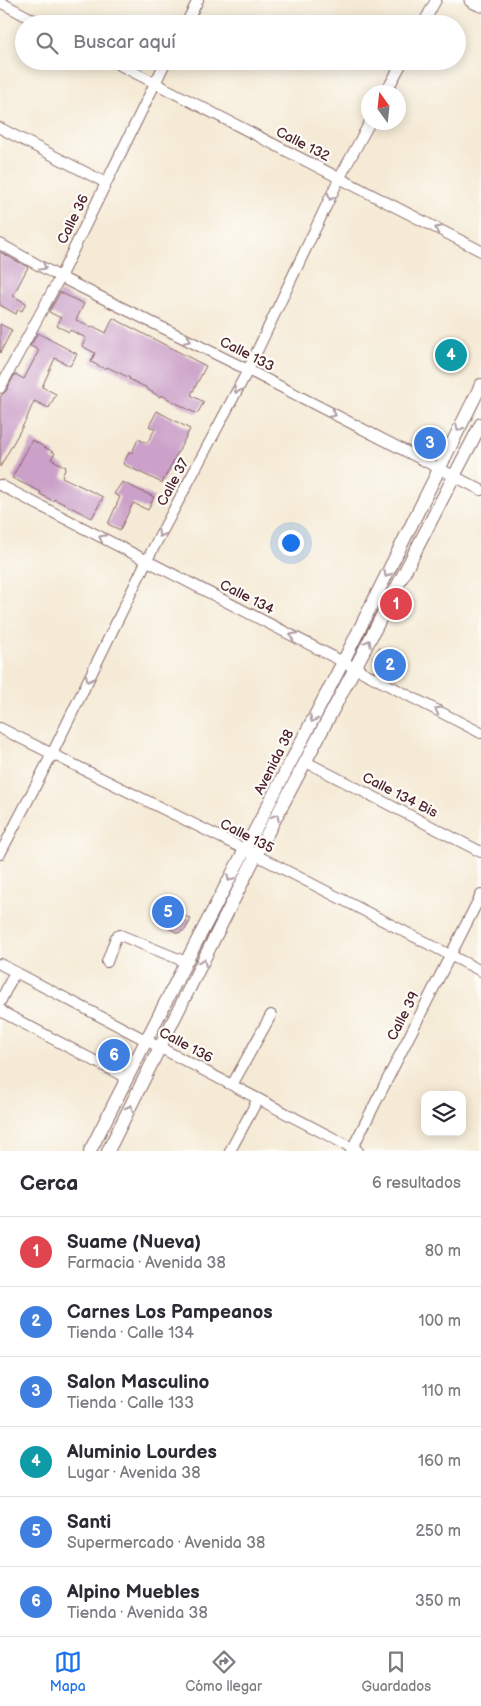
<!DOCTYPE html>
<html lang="es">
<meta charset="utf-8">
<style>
:root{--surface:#fff;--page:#f7f7f7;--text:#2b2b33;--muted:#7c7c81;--line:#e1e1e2;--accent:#1a73e8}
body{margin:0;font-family:"Balsamiq Sans",sans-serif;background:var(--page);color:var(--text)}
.controls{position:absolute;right:15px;bottom:15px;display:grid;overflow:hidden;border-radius:10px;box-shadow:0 2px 12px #0003}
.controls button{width:45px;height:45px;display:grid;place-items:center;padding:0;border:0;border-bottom:1px solid var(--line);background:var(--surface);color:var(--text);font:25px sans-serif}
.compass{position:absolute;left:361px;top:85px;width:45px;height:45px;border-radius:50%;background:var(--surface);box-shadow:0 2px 12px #0003;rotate:345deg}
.you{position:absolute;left:290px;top:542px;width:18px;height:18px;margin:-12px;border:4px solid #fff;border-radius:50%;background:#1a73e8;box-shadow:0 0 0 8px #1a73e833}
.badge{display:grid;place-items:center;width:32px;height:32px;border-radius:50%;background:var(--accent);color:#fff;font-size:16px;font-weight:700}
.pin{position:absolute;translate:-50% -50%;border:2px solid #fff;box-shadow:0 1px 5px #0006}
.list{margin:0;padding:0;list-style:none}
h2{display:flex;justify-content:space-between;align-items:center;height:65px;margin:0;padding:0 20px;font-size:21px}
h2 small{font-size:16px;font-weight:400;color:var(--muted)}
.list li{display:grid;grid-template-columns:32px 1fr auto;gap:15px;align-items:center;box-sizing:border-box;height:70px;padding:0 20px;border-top:1px solid var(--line)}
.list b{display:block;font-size:19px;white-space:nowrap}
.list p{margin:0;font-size:16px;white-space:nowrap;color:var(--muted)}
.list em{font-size:16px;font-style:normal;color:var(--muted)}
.icon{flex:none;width:28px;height:28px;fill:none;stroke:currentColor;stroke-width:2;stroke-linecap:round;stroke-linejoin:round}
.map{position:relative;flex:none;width:481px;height:1151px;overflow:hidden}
.search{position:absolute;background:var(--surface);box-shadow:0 2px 12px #0003;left:15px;right:15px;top:15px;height:55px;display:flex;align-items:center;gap:12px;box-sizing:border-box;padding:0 18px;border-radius:28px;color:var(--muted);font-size:19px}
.sheet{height:485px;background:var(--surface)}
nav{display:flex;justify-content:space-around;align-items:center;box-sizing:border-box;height:70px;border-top:1px solid var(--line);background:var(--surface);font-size:14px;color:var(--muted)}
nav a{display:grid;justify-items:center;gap:2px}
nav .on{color:var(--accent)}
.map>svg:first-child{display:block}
.building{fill:#cba0c9}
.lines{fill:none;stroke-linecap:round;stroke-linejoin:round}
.minor-casing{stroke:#866666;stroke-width:12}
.major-casing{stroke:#866666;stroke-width:14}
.highway-casing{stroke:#866666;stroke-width:17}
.minor{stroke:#fff;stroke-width:10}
.major{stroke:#fff;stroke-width:12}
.highway{stroke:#fff;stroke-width:15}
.oneway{stroke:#ae9aa0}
.labels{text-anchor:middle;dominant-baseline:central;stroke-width:4.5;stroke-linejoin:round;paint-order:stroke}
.street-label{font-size:14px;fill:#4a1f2b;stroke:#fdfcf7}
</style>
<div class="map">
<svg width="481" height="1151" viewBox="0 0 481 1151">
<rect width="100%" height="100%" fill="#fdfcf7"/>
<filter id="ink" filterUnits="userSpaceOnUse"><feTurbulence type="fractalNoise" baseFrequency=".02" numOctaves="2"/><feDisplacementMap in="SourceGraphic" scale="10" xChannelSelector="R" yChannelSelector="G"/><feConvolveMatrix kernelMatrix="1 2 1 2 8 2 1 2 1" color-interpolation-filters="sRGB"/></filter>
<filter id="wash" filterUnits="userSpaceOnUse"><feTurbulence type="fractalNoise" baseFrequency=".0096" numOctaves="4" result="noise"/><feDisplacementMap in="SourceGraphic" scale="20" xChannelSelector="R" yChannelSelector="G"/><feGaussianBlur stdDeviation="1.12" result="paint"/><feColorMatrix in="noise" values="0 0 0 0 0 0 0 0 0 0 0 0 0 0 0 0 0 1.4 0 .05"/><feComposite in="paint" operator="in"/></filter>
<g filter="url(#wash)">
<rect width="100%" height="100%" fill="#f5ead5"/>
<g id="blocks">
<path class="building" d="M0,252L28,267L13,296L26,303L22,311L18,309L16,314L0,305Z
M60,292L84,304L76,320L92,328L93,326L106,333L113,318L206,366L191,395L204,402L197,414L161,395L160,397L147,389V388L129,379L130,378L107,367L105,369L91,362L95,353L82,346L86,338L70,330L69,332L57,326L61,318L49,312Z
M0,324L12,330L0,353Z
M38,333L77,354L70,366L55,358L42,387L56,394L49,408L34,401L26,420L0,467V397L6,391L15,374L24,379L39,350L30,346Z
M443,343L465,354L459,367L437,356Z
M157,411L190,429L162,483L123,464L130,451L132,453L138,439L147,443L155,429L149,426Z
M32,440L55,453L51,459L66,467L62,477L103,497L92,518L54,499L53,501L40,494L41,492L12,478Z
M122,482L154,497L148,510L133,503L120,530L108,524L120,497L114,494Z
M379,648L405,662L396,678L377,668L374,657Z
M163,905L191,919L185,930L178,933L155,921Z"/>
</g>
</g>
<g filter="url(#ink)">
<use href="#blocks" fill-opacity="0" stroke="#866666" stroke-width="1"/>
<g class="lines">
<defs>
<path id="minor" d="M0,2L41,24
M186,24L198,0
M423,24L436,0
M112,61L481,251
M386,92L403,61
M0,128L106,183
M0,244L60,277L248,370L481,490
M0,388L60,277L166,61
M0,485L481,733
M0,728L256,855L481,971
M306,762L481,852
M0,854L52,754L147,560L248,370L339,179L370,122
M107,962L116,937L120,935L186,962
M0,964L358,1151
M0,1002L15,972
M0,1009L4,1013L127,1078
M232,1085L271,1015
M230,1151L258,1099
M351,1151L481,895"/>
<path id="major" d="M90,1151L186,962L343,662L481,385
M108,1151L256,855L355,668L481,424"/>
<path id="highway" d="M472,0L481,4"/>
</defs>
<use href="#minor" class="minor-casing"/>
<use href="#major" class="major-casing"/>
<use href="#highway" class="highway-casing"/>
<use href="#minor" class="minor"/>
<use href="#major" class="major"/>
<use href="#highway" class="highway"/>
</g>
<defs><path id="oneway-chevron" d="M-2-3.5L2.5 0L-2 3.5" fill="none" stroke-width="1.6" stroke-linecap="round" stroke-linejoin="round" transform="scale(1.25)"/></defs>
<g class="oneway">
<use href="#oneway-chevron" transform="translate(331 197) rotate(115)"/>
<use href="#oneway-chevron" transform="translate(438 229) rotate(-153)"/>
<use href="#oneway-chevron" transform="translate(43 267) rotate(29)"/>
<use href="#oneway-chevron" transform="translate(188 340) rotate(26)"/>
<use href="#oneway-chevron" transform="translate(237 390) rotate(118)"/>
<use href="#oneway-chevron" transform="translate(333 414) rotate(27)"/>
<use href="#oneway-chevron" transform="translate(459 428) rotate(117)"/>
<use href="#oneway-chevron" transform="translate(161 534) rotate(118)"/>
<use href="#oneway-chevron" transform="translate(102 538) rotate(-153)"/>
<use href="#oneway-chevron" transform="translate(387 574) rotate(117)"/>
<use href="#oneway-chevron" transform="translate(293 636) rotate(-153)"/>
<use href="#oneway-chevron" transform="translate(368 643) rotate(-62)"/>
<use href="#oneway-chevron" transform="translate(89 679) rotate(116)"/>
<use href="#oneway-chevron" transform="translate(438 710) rotate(-153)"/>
<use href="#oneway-chevron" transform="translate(313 719) rotate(117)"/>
<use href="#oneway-chevron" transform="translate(276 817) rotate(-62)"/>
<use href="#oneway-chevron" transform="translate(230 878) rotate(118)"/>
<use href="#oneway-chevron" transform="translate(203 962) rotate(-64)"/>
<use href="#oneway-chevron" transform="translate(130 1108) rotate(-63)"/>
</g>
</g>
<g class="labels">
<g class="street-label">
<text transform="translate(303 144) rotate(27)">Calle 132</text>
<text transform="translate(73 219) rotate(-64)">Calle 36</text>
<text transform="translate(247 354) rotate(27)">Calle 133</text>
<text transform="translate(173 482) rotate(-62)">Calle 37</text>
<text transform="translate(247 597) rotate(27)">Calle 134</text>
<text transform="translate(274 762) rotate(-63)">Avenida 38</text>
<text transform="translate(400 795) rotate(27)">Calle 134 Bis</text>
<text transform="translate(247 836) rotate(27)">Calle 135</text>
<text transform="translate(403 1016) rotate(-63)">Calle 39</text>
<text transform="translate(186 1045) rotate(28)">Calle 136</text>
</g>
</g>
</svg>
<div class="controls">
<button><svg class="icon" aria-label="layers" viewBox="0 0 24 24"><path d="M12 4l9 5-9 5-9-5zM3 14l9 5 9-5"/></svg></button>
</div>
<svg class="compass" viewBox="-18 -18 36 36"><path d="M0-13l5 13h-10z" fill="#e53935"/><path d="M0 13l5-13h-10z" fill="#7c7c81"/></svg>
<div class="you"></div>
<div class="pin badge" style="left:396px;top:604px;background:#e0444e">1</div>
<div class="pin badge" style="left:390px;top:665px;background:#3f7fe0">2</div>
<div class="pin badge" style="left:430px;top:443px;background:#3f7fe0">3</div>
<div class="pin badge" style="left:451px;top:355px;background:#0f9aa8">4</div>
<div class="pin badge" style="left:168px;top:912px;background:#3f7fe0">5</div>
<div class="pin badge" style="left:114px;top:1055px;background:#3f7fe0">6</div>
<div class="search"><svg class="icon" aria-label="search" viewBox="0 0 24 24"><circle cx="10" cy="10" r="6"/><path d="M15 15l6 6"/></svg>Buscar aquí</div>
</div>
<section class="sheet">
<h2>Cerca<small>6 resultados</small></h2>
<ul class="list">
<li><span class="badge" style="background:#e0444e">1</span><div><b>Suame (Nueva)</b><p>Farmacia · Avenida 38</p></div><em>80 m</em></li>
<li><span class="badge" style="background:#3f7fe0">2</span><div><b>Carnes Los Pampeanos</b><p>Tienda · Calle 134</p></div><em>100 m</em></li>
<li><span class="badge" style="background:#3f7fe0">3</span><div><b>Salon Masculino</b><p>Tienda · Calle 133</p></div><em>110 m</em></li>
<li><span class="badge" style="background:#0f9aa8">4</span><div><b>Aluminio Lourdes</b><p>Lugar · Avenida 38</p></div><em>160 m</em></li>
<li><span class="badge" style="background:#3f7fe0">5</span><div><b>Santi</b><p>Supermercado · Avenida 38</p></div><em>250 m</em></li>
<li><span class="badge" style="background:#3f7fe0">6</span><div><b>Alpino Muebles</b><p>Tienda · Avenida 38</p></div><em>350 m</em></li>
</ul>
</section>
<nav>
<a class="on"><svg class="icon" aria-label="map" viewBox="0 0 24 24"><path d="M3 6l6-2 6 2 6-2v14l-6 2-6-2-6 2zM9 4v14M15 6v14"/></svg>Mapa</a>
<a><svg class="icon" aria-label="directions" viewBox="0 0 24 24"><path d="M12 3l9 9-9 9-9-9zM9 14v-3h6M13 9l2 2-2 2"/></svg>Cómo llegar</a>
<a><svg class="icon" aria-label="saved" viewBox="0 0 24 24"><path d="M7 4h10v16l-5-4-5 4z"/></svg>Guardados</a>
</nav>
